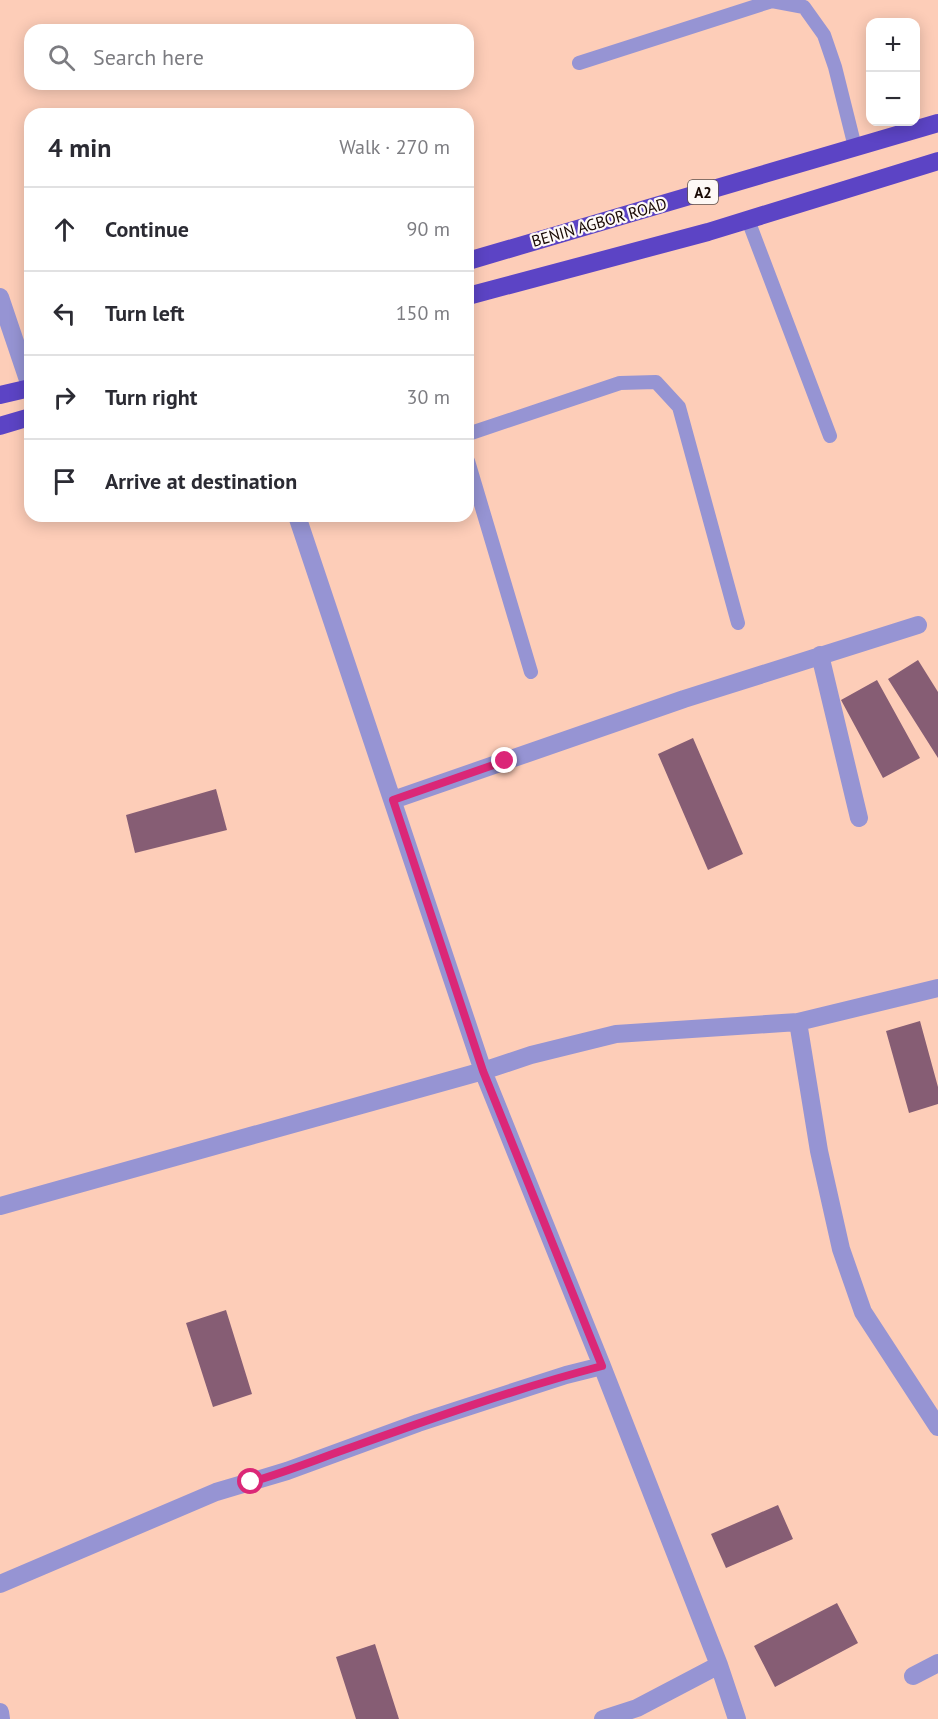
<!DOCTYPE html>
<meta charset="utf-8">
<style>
:root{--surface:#fff;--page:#f2f2f3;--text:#2b2b33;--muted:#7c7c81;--line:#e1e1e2}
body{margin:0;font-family:"PT Sans",sans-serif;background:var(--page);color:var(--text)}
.controls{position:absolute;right:18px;top:18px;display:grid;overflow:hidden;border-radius:12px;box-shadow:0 3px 15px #0003}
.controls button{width:54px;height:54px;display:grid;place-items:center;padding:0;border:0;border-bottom:2px solid var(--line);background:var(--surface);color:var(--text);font:30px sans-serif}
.stop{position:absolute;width:18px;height:18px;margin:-14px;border:4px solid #db2777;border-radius:50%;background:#fff}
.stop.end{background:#db2777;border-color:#fff;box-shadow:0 2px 6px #0008}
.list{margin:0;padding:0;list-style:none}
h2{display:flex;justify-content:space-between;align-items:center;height:78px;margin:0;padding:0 24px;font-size:26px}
h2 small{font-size:20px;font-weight:400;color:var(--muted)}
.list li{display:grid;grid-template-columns:39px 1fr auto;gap:18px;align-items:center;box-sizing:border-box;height:84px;padding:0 24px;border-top:2px solid var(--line)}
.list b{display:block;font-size:22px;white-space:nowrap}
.list em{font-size:20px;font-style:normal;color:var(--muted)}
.icon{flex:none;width:33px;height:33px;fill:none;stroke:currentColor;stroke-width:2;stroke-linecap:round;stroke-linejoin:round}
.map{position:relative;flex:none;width:938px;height:1719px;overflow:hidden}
.search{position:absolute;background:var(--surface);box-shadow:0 3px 15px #0003;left:24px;top:24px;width:450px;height:66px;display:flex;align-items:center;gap:15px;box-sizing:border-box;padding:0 21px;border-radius:18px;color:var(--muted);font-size:22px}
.panel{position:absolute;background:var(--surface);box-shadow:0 3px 15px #0003;left:24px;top:108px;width:450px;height:414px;border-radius:18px}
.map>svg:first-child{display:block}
.building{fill:#865d74}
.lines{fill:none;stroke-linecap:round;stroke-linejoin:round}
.service{stroke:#9694d3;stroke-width:14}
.minor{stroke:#9694d3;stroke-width:18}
.trunk{stroke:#5c44c5;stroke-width:18}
.route{stroke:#db2777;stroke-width:8}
.labels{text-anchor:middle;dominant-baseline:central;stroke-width:4.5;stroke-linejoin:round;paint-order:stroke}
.shield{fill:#fef9f6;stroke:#5c504c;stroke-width:1.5}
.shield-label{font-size:15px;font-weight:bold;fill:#170803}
.street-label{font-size:16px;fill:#170803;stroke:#fef9f6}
</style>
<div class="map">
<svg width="938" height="1719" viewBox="0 0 938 1719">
<rect width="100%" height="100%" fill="#fdcdb8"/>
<path class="building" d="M918,660L938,692V758L888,679Z
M877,680L920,758L883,778L841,700Z
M693,738L743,854L708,870L658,754Z
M216,789L227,830L135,853L126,815Z
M920,1021L938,1087V1104L909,1113L886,1031Z
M226,1310L252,1394L213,1407L186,1323Z
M778,1505L793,1539L726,1568L711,1534Z
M837,1603L858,1643L775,1687L754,1646Z
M375,1644L399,1719H356L336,1657Z"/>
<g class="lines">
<path class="service" d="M579,63L772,1L804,7L824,35L835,67L855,147
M748,220L830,436
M468,434L620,383L656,382L679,407L738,623
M468,461L531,672"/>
<path class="minor" d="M0,297L30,386
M297,516L483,1071L602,1366L719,1665L737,1719
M820,655L859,818
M393,800L684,699L918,625
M798,1022L819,1151L841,1249L863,1312L938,1427
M0,1206L483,1071L531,1055L616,1034L798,1022L938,988
M0,1584L216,1492L287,1471L418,1423L566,1375L602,1366
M913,1676L938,1663
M0,1712L1,1719
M603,1719L637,1708L719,1665"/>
<path class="trunk" d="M468,261L938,123
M468,296L708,232L938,161
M0,395L30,388
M0,426L30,417"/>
</g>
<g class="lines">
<path class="route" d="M251,1482C286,1472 320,1458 355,1446C436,1417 518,1388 602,1366L483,1071L393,800L505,761"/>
</g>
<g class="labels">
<rect class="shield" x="688" y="180" width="30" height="24" rx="4.5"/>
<g class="shield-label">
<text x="703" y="192">A2</text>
</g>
<g class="street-label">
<text transform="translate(599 222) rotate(-16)">BENIN AGBOR ROAD</text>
</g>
</g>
</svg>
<div class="controls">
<button>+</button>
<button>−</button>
</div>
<div class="stop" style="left:251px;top:1482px"></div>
<div class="stop end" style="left:505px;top:761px"></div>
<div class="search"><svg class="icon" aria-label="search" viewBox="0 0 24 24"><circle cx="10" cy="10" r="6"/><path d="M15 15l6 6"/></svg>Search here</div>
<section class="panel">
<h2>4 min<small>Walk · 270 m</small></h2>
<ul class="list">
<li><svg class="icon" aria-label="ahead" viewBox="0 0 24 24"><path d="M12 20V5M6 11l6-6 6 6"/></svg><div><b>Continue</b></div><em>90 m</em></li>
<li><svg class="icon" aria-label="left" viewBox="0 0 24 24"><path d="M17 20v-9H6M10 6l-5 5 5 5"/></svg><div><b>Turn left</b></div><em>150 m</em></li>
<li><svg class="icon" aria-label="right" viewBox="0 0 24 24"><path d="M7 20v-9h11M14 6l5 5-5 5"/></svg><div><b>Turn right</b></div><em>30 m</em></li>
<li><svg class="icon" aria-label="arrive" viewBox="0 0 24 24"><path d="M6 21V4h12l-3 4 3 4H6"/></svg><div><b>Arrive at destination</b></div></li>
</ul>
</section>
</div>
